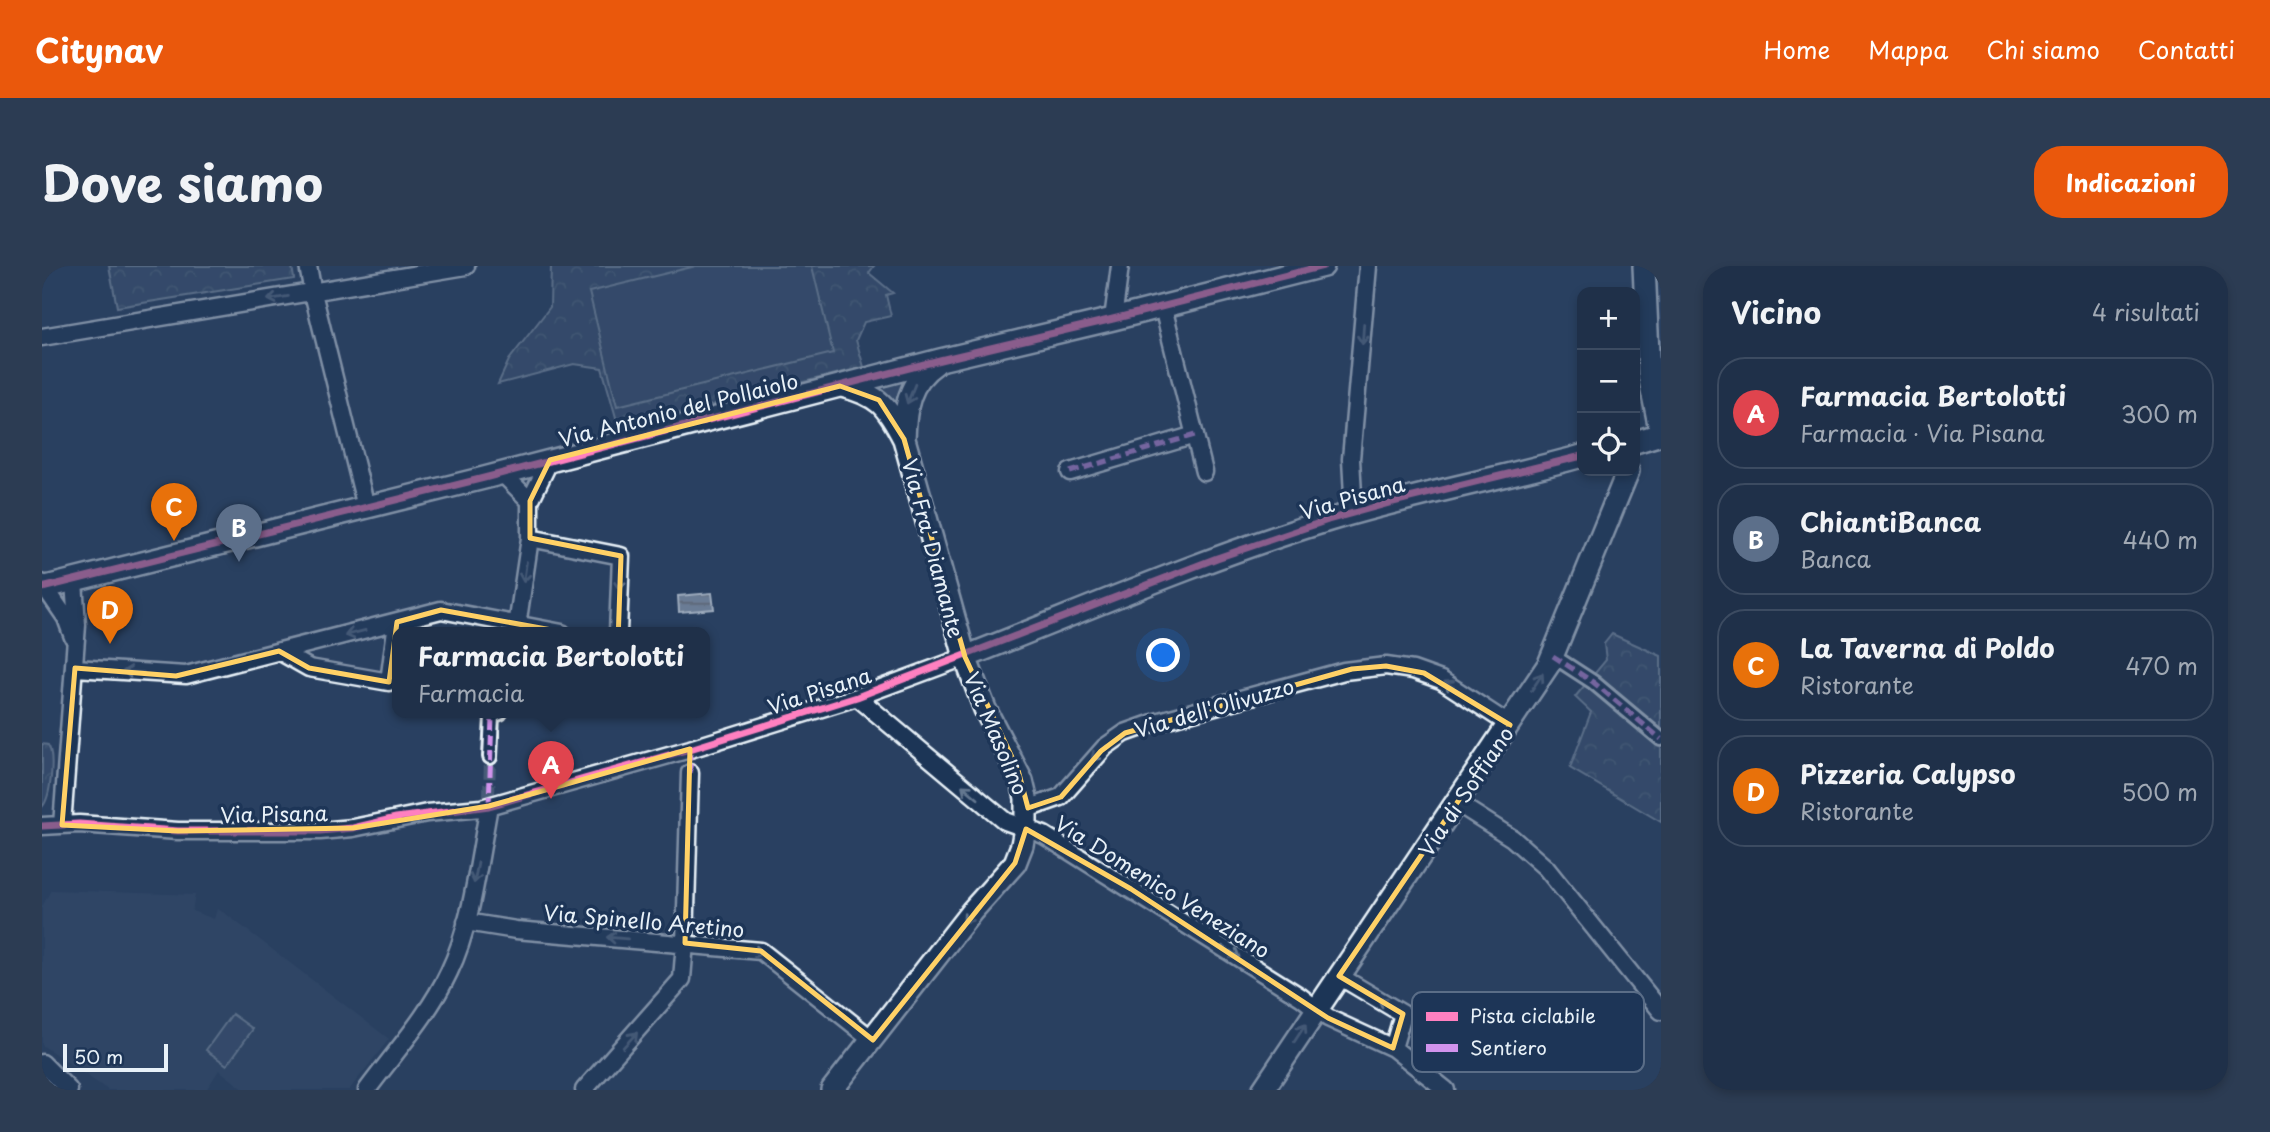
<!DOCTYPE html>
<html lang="it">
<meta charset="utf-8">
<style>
:root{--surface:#1f3049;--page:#2c3c53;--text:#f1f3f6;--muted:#a1a9b4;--line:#3c4b61;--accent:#ea580c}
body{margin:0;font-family:"Playpen Sans",sans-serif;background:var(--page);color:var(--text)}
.controls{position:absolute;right:21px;top:21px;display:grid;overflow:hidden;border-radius:14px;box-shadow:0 4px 10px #0003}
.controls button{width:63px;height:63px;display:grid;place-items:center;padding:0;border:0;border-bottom:2px solid var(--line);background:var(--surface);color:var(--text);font:35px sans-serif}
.scale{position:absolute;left:21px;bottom:18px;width:105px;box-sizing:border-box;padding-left:7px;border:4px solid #e8f1f8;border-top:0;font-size:19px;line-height:24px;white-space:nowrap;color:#e8f1f8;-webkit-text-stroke:5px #1d3557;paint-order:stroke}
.you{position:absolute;left:1122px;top:390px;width:24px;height:24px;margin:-18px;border:5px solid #fff;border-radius:50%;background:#1a73e8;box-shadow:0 0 0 10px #1a73e833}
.badge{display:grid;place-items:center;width:46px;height:46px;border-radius:50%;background:var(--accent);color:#fff;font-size:23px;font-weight:700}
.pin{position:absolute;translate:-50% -58px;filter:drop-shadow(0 2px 4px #0008)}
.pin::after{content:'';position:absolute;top:37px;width:24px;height:21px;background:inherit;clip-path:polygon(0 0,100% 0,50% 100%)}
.popup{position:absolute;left:350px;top:361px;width:318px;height:91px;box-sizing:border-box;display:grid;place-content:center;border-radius:14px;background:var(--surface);filter:drop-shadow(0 2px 5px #0005);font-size:23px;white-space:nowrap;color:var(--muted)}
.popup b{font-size:26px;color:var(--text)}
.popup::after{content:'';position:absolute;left:50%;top:100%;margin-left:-14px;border:14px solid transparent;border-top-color:var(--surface)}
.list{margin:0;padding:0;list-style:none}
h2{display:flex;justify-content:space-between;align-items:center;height:91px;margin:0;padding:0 28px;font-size:30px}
h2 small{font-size:23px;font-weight:400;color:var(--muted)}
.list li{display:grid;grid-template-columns:46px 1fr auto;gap:21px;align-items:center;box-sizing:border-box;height:112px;margin:0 14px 14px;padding:0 14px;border:2px solid var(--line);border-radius:28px}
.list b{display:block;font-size:26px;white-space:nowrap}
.list p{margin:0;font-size:23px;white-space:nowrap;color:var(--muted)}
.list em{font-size:23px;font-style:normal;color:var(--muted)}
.icon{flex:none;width:38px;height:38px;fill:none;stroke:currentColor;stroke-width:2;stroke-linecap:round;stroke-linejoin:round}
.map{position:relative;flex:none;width:1619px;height:824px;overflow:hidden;border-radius:28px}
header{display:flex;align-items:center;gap:42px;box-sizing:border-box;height:98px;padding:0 35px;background:var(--accent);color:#fff}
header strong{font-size:33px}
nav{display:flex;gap:38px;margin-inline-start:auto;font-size:24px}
.intro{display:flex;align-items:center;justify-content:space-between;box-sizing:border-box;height:168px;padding:0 42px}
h1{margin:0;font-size:49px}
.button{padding:18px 32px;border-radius:28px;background:var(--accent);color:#fff;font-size:24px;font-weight:700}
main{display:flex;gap:42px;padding:0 42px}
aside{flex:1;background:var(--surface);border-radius:28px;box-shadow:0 4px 10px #0003}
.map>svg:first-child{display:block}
.built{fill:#364d6b}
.grass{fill:url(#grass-tufts);stroke:#94a4b6;stroke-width:2}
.park{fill:url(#park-crowns);stroke:#94a4b6;stroke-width:2}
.garden{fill:#415774;stroke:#94a4b6;stroke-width:2}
.water{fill:url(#water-rules);stroke:#9dabbd;stroke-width:2}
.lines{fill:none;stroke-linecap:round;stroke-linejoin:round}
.pedestrian-tunnel{stroke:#465b78;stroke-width:12;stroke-dasharray:12 6;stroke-linecap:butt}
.pedestrian-casing{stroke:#e8f1f8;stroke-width:18}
.minor-casing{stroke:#e8f1f8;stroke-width:21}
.tertiary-casing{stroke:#e8f1f8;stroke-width:26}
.pedestrian{stroke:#1d3557;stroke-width:12}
.minor{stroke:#1d3557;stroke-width:16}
.tertiary{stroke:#1d3557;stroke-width:21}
.quiet{stroke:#d193ec;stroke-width:5;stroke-dasharray:10 5;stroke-linecap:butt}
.cycleway-casing{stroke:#1d3557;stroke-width:11}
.cycleway{stroke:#ff80c0;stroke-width:7}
.oneway{stroke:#64778f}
.marked{fill:none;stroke:#ffd166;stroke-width:5;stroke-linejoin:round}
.labels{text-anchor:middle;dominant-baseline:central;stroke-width:7;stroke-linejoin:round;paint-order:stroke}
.street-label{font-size:21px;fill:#e8f1f8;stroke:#1d3557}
.key{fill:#1d3557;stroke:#5a6d87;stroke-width:2}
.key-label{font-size:19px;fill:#e8f1f8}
</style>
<header>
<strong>Citynav</strong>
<nav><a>Home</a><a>Mappa</a><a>Chi siamo</a><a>Contatti</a></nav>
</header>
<div class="intro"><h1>Dove siamo</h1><a class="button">Indicazioni</a></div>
<main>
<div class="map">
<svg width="1619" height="824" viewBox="0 0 1619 824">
<defs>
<pattern id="grass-tufts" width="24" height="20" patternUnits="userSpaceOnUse" patternTransform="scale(1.75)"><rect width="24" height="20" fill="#415774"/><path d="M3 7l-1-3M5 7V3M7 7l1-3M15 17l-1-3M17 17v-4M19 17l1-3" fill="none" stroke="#5c7089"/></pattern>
<pattern id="park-crowns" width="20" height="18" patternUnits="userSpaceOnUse" patternTransform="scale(1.75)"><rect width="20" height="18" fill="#415774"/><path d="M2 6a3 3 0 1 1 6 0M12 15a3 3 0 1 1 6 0" fill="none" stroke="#5c7089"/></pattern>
<pattern id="water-rules" width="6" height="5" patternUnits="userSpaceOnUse" patternTransform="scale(1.75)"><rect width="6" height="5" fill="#6b7c95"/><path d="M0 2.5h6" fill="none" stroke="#5a6573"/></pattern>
</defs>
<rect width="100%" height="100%" fill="#294061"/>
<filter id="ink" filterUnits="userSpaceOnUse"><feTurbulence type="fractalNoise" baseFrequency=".0143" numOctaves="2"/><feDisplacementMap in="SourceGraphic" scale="14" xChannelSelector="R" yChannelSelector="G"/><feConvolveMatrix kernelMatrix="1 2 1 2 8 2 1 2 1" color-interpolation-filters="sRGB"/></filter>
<g filter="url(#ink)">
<path class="built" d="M9,624L153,629L150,645L172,653L175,643L184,648L347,773L307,824H203L177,804L164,824H66L0,779V641Z"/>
<path class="grass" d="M879,103L858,154L830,120Z"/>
<path class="park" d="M67,0H250L252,13L75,41Z
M509,0H832L827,7L851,27L844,29L849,50L822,56L814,74L822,101L577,162L560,102L532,98L456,118L467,94L508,41Z
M1570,368L1619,390V556L1528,502L1549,446L1533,431L1564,394L1562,378Z
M0,478L6,479C13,489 9,532 0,541Z"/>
<path class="garden" d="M654,0H770L791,87L575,140L547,26Z
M190,748L211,763L185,799L164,784Z"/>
<path class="water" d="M670,327L672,343L637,346L636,330Z"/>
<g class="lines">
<path class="pedestrian-tunnel" d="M447,530L448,491"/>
<defs>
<path id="pedestrian" d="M1511,390L1551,416L1619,473
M448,491L450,450L458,447"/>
<path id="minor" d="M266,0L271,27L324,241
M1121,41L1162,206
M1071,53L1078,0
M0,71L424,0
M1028,206L1153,169
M460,207L488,235
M1312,247L1309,193L1326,0
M488,272L579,290L576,367
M0,317L24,352L31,371
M474,367L488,272V235L508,194
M237,385L267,402L347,416L355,356
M33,402L144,409L399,344L520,367
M815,431L963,555L1002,569L1259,731L1286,752L1351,782L1404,824
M1415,537L1470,572L1504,602L1619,745
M985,543L1019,531L1063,481L1083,467L1114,456L1302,405L1344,400L1371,404L1399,414L1468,459
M20,559L35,359L32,315
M0,560L37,558L136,565H278L311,562L385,547L439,542L648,483L815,431L923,391
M424,656L474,664L719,685L831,774
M1297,710L1361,748L1351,782
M0,797L27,824
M325,824C353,786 387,749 407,706C430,659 437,592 447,540
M542,824L640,713L643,677L648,507"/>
<path id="tertiary" d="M1602,0L1607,109L1619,168
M862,173C863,142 866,116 894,97
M1593,176L1619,168
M0,322L442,212L898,94L1071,53L1281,0
M923,391C1043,344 1163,292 1287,254C1370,229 1456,213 1540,190
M790,824L930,645L973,597L980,579L984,557V532L980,515L943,443L923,391L862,173C845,140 837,129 800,120
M1221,824L1507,398L1586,205"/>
</defs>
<use href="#pedestrian" class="pedestrian-casing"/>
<use href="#minor" class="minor-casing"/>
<use href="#tertiary" class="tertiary-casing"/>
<use href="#pedestrian" class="pedestrian"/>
<use href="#minor" class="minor"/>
<use href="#tertiary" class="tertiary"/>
<path class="quiet" d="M1028,206L1153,169
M1511,390L1551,416L1619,473
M648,483V507
M447,540L450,450L458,447"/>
<defs>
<path id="cycleway" d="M0,322L442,212L898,94L1071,53L1281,0
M0,560L37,558L136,565H278L311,562L354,552L447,540L648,483L815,431L1175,292L1286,254L1351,236L1540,190"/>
</defs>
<use href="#cycleway" class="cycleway-casing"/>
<use href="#cycleway" class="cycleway"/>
</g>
<defs><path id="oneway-shaft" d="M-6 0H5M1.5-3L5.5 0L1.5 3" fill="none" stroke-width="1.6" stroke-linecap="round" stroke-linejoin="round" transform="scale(1.75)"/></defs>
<g class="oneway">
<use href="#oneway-shaft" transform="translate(236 32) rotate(171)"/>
<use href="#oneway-shaft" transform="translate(1321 68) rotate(94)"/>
<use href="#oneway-shaft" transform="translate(869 128) rotate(112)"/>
<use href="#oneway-shaft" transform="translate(483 306) rotate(98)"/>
<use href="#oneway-shaft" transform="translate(578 314) rotate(92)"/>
<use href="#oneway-shaft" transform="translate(313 367) rotate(166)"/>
<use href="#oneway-shaft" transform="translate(91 406) rotate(-176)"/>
<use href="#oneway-shaft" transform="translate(1495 416) rotate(-57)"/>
<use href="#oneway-shaft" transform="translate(1411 421) rotate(-148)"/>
<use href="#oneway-shaft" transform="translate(1057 487) rotate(136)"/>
<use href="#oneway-shaft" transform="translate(928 526) rotate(-140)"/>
<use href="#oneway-shaft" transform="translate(434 607) rotate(101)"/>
<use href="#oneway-shaft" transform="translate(928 649) rotate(129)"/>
<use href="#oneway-shaft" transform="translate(575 672) rotate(-175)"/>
<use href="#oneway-shaft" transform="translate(711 685) rotate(11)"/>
<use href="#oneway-shaft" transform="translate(1189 686) rotate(33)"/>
<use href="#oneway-shaft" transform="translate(1345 738) rotate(-149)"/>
<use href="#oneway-shaft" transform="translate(1258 767) rotate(-57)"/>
<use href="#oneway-shaft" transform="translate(588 774) rotate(-47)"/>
</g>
</g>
<path d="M0 0H1619V824H0ZM798,120L837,134L862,173L923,391L976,504L986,542L1019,531L1059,485L1083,467L1310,403L1344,400L1382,407L1468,459L1297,710L1361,748L1351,782L1286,752L1089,623L984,563L973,597L831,774L719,685L643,677L648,483L447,540L311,562L136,565L20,559L33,402L134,410L237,385L267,402L347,416L355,356L399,344L576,376L579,290L488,272V235L508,194Z" fill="#294061" fill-opacity=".55" fill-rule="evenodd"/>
<path class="marked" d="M798,120L837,134L862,173L923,391L976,504L986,542L1019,531L1059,485L1083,467L1310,403L1344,400L1382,407L1468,459L1297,710L1361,748L1351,782L1286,752L1089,623L984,563L973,597L831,774L719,685L643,677L648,483L447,540L311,562L136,565L20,559L33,402L134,410L237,385L267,402L347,416L355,356L399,344L576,376L579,290L488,272V235L508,194Z"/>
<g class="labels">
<g class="street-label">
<text transform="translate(636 143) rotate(-14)">Via Antonio del Pollaiolo</text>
<text transform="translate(1310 231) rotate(-16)">Via Pisana</text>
<text transform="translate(892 282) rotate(75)">Via Fra' Diamante</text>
<text transform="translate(777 424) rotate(-18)">Via Pisana</text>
<text transform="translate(1172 441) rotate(-16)">Via dell'Olivuzzo</text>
<text transform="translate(955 467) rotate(67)">Via Masolino</text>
<text transform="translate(1423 525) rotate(-56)">Via di Soffiano</text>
<text transform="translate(232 547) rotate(-1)">Via Pisana</text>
<text transform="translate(1121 620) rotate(32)">Via Domenico Veneziano</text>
<text transform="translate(602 654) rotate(5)">Via Spinello Aretino</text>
</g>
</g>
<rect x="1370" y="726" width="232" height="80" rx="10" class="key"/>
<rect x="1384" y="746" width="32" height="9" fill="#ff80c0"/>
<rect x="1384" y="778" width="32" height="8" fill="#d193ec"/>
<g class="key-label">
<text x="1428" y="757">Pista ciclabile</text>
<text x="1428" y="789">Sentiero</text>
</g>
</svg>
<div class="controls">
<button>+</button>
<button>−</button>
<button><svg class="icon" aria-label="locate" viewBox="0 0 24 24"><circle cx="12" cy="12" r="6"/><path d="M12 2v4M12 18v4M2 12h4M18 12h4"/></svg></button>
</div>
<div class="scale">50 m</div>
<div class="you"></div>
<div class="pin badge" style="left:509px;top:533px;background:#e0444e">A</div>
<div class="popup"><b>Farmacia Bertolotti</b>Farmacia</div>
<div class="pin badge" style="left:197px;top:296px;background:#5c6f8a">B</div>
<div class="pin badge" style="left:132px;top:275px;background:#e8710a">C</div>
<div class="pin badge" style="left:68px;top:378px;background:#e8710a">D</div>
</div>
<aside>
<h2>Vicino<small>4 risultati</small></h2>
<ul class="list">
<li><span class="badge" style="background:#e0444e">A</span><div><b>Farmacia Bertolotti</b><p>Farmacia · Via Pisana</p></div><em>300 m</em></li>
<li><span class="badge" style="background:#5c6f8a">B</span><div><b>ChiantiBanca</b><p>Banca</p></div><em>440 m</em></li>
<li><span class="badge" style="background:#e8710a">C</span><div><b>La Taverna di Poldo</b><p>Ristorante</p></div><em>470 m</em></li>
<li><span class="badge" style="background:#e8710a">D</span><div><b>Pizzeria Calypso</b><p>Ristorante</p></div><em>500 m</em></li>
</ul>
</aside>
</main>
